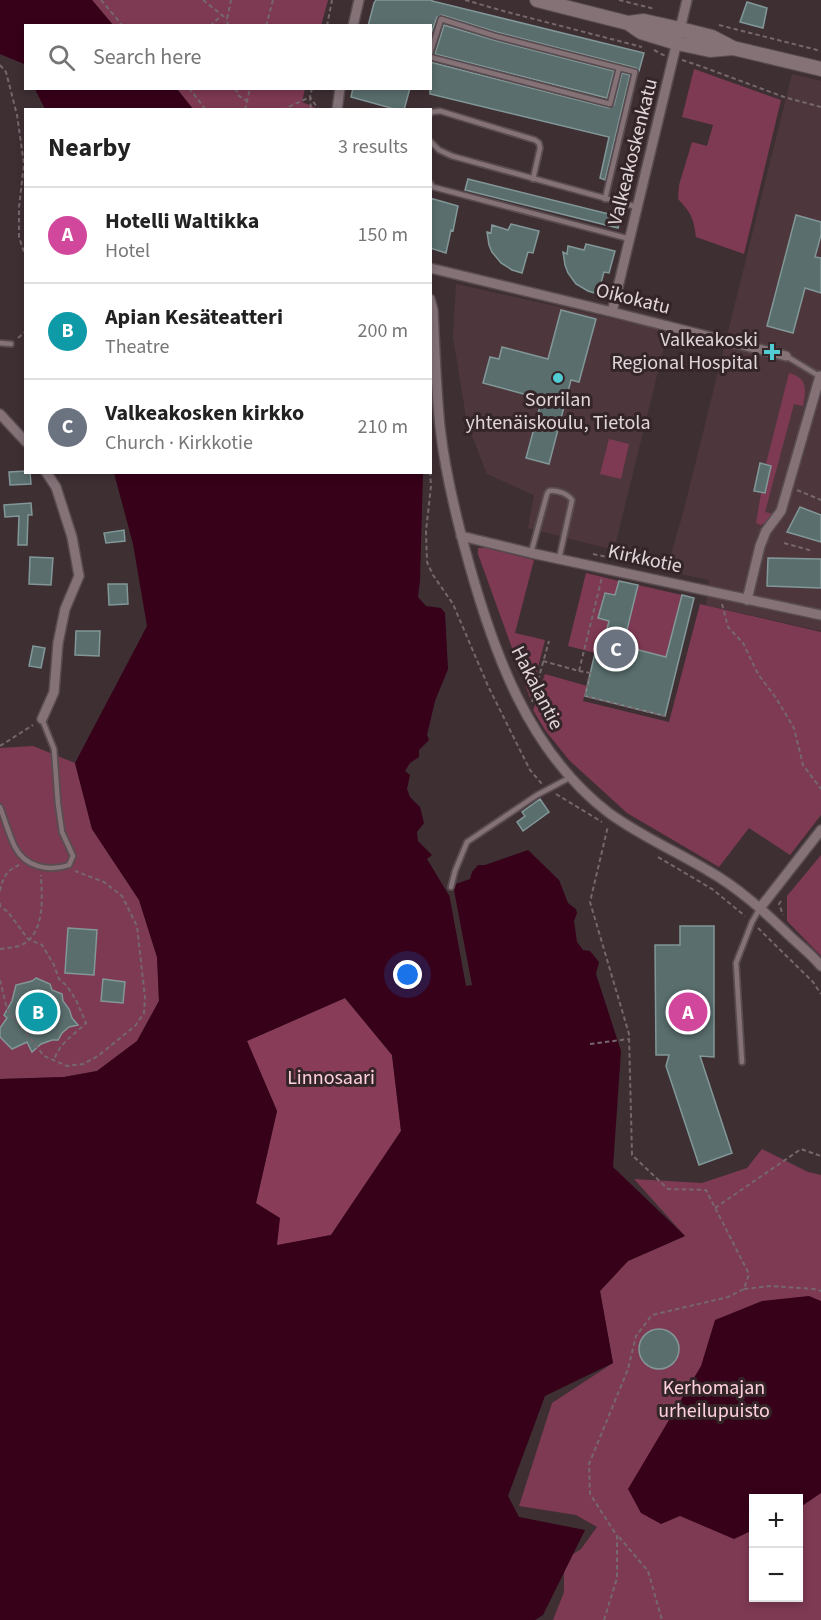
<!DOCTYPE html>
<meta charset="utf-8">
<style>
:root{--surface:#fff;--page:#f6f6f6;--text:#222;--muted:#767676;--line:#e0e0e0;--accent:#0b8043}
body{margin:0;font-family:"Source Sans 3",sans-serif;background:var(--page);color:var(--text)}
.controls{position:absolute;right:18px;bottom:18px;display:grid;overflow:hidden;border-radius:0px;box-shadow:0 3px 9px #0003}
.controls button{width:54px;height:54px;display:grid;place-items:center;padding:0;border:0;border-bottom:2px solid var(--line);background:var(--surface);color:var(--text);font:30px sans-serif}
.you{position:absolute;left:408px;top:975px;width:21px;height:21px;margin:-15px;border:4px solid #fff;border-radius:50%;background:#1a73e8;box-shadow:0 0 0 9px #1a73e833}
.badge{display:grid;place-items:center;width:39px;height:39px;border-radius:50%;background:var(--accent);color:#fff;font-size:20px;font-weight:700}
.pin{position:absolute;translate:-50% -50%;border:3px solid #fff;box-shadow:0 2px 6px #0006}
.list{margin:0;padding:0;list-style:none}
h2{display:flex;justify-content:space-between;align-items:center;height:78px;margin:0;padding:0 24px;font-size:26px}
h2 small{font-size:20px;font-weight:400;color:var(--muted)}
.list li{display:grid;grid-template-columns:39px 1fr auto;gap:18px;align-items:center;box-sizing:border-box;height:96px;padding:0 24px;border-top:2px solid var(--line)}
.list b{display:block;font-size:22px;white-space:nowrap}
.list p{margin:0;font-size:20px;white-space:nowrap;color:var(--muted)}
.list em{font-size:20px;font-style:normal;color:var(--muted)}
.icon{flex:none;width:33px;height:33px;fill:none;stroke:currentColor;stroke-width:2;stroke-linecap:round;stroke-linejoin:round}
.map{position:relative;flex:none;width:821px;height:1620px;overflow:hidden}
.search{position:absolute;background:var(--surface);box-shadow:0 3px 9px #0003;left:24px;top:24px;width:408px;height:66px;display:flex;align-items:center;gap:15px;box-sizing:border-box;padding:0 21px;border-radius:0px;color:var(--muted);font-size:22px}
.panel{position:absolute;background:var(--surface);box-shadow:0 3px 9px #0003;left:24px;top:108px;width:408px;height:366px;border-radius:0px}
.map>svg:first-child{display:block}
.built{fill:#4d373d}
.green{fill:#7f3a53;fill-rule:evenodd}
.forest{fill:#883c58}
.water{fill:#360119;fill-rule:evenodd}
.pier{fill:#3e2f33}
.building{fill:#5a6e6e;stroke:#829797;stroke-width:1.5}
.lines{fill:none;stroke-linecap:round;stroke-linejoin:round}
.lane-casing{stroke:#594c50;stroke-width:8}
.street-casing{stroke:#594c50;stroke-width:12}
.secondary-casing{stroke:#594c50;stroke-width:16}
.path{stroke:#75676b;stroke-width:2;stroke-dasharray:4.5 3;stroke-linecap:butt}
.lane{stroke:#847277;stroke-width:4.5}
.street{stroke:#847277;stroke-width:9}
.secondary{stroke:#847277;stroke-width:14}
.poi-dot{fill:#51ccd2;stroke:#342529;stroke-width:2}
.labels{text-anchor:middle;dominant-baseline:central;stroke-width:6;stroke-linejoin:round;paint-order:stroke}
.street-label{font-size:20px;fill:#e0d6d9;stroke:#342529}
.poi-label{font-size:20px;fill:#e0d6d9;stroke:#342529;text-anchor:end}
.park-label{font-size:20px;fill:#ffd0de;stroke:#342529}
</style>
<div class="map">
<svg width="821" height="1620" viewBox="0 0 821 1620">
<rect width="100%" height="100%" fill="#3e2f33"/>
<path class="built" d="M792,74L821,81V631L706,605L709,580L666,571L683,513Z
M456,284L668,331L614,550L528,528L534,495L487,474L467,423L453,337Z"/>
<path class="green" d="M92,0H328L321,26L113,25Z
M694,69L781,100L744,254L696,237C694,220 691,212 678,199L679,185L692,142L707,146L713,125L682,117Z
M177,89H305L302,102L314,107L316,109H193Z
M789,373C808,378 806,390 803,406L794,404L765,512L774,514L768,521L761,525L756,523L761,493H765L771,466L766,464Z
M609,439L629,444L621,479L600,474Z
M478,548H486L534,560L515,633L545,640L530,698L478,554Z
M586,573L619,581L615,595L604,593L598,618L609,621L603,645L597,644L595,653L568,646Z
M638,585L682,595L666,657L623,646Z
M700,604L821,632V815L790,855L749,828L719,867L627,813L569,760L545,730L533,710L542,690L540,689L545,674L587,686L583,701L669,722Z
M33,746L75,763L92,829L139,900L157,957L159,1001L137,1041L97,1071L64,1077L0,1079V748Z
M821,855V956L787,921V896Z
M762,1149L808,1172L821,1175V1620H553L564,1592V1560L581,1549L597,1527L576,1515L519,1506L552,1403L613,1363L600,1291L628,1261L685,1236L634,1179L702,1183L747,1168ZM754,1498H798V1598H754Z"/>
<path class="forest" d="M345,998L392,1055L401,1131L331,1235L277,1246L256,1203L277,1111L247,1041Z"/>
<path class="water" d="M0,0H92L113,25L26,26L25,67L24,64L0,54Z
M35,89H177L193,109H45Z
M114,473H423L420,580L418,597L426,606L441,608L445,613L448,669L435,701L427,735L429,740L419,750V757L410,763L405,771L410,775L407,789L410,797L420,807L424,823L417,832L418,841L432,855L427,859L450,897L455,898L453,885L470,879L472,872L478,865H485L528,850L559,880L568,903L576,909L577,913L574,921L577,942L583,950L590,951L599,962L596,974L621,1051L613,1167L685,1236L628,1261L600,1291L613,1363L545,1396L508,1496L519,1517L585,1530L543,1615L535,1620H0V1079L64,1077L97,1071L137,1041L159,1001L157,957L139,900L92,829L75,763L147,626L133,544ZM345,998L392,1055L401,1131L331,1235L277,1245L280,1218L256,1203L277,1111L247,1041Z
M809,1296L821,1301V1493L799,1508L798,1498H754L753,1530L734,1539L680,1516L661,1524L641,1513L628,1489L701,1366L715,1320L762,1301Z"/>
<path class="pier" d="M453,885L472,985L466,986L448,888L452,894L451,887Z"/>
<path class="building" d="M376,0H432V1L644,53L639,71L636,68L496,32L442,15L437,17L430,37V26H368L374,3Z
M747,2L767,8L763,28L740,22Z
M444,25L494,40L614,71L607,98L435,54Z
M430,62L609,108L614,105L622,73L630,75L605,180L600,178L609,137L430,94Z
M353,88H410L404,110H398L351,97Z
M468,179L621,217L618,228L465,190Z
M430,198L458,206L453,231L451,230L446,253L430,248Z
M796,215L821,222V235L815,257L821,258V293L805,288L793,333L767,326Z
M511,224L539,231L533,253L528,252L522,273L512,270L501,263L492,252L489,245L487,232L491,233L492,225L508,230Z
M586,244L615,251L609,273L604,272L598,294L588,291L576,284L568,273L565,265L563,252L567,254L568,246L584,250Z
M561,310L596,319L579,382L571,380L549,464L526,458L542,399L483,383L490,357L499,359L502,347L548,359Z
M760,463L771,466L765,493L754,491Z
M26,471V472H30L31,484L10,485L9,472Z
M31,503L32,515H28L27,545H18L19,516L5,517L4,505Z
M800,507L821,515V542L787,532Z
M124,530L125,541L106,543L104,533Z
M30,557L53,558L51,585L29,584Z
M768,558L821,559V588L767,586Z
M619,581L638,585L623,646L666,657L682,595L694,598L665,716L585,696L597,644L603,645L609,621L598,618L605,593L615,595Z
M108,584H127L128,604L109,605Z
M76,631H100L99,656L75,655Z
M33,646L45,648L41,668L29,666Z
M540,799L549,812L523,831L517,822L525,816L522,812Z
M680,926H714V1057L700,1056L732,1153L699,1165L666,1066L669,1055H656L655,945H680Z
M68,928L97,930L94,975L65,973Z
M36,978L50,984L52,990L62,994L63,1001L69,1009L72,1018L78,1025L69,1027L62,1033L58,1040H52L41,1044L32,1052L27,1042L12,1049L0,1037V1028L7,1018L4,1015L12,1001L16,985L32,981Z
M103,979L125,982L123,1003L101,1001Z
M639 1349a20 20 0 1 1 40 0a20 20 0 1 1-40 0Z"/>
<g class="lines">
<defs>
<path id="lane" d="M430,54L441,19L495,36L635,72L605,199
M430,57L610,104L619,68
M430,114L432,112L440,111L535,140L539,143L540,148L533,179
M430,141L439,150L452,156L637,207
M430,183L433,187L630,239
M0,343L11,344
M786,356L821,377
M531,553L547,494L549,491C557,490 567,493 572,500L559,559
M0,807C5,820 9,835 15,847C25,867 49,872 69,865L73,856L62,832L58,804L54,749L42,719
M451,887L455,871L467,842L537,795L571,777
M742,1062L736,963L752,922L760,908"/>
<path id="street" d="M353,26L359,0
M337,110L340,88
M430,268L612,312L786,356
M430,299L433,310C435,349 436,388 440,427C445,472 456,517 468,560C494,654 529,752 609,813C639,835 675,851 707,870C739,888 766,913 792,938C802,947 813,956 821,966
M612,312L687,0
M0,414L26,442
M461,536L531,553L821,615
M747,600L760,546L766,531L781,511L820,376
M42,719L54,692L58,643L65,609L79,576L72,537L56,487L46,472
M760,908L821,830"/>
<path id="secondary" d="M537,0L628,23L641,32L677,43L710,50L733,48
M628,23L644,21L680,29L712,37L733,48L821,69"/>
</defs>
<use href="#lane" class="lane-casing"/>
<use href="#street" class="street-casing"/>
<use href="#secondary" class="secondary-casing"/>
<path class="path" d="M101,0L123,26
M203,0L227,19
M465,0L507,12L642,47
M619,0L655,9
M719,25L821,51
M210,26L222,15
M228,26L227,19L231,0
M266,26L273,0
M327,26L332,0
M654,50L665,56
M682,60L703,67L784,97L821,107
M0,65L6,72L17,115L24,164L19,207V237L26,258
M189,88L206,110
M235,88L239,96L247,101
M312,88L310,97L319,110
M245,110L250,88
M282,110L310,97L311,110
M18,338L26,331
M430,471L431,486L426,531L427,562L433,575L453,604L488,686L530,770L542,784
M797,490L821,500
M784,543L813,551
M593,554L646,565
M722,604L728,627L743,643L758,674L776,698L794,728L803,765L821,789
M543,661L579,671L602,577
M579,671L590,673L585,696L665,716
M532,702L549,641
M0,746L33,725
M556,794L602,822
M658,857L712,889L745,916
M0,891C3,877 6,871 19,865
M781,901L779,904L783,915
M0,903V906L8,912L28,939L42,945L54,965L59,979L67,986L76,1000L86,1023C73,1036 60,1042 54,1060
M758,928L813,982L821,994
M0,949C6,948 13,948 19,946C46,936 42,897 41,875
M0,980L7,1009L44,1056L67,1066L83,1064L98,1056L135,1026L144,1013L145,998L137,926L122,896L104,882L75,871
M590,1044L629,1039
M715,1208L801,1149L821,1156
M744,1289L770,1286L814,1289L821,1291
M619,1537L648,1571L662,1620
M604,1620L617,1578V1536L590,1494L589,1464L628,1369L636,1336L652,1315L728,1297L744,1289L749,1274L706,1190L668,1189L632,1155L629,1034L590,902L608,826"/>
<use href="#lane" class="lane"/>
<use href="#street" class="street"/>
<use href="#secondary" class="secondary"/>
</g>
<g class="poi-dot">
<path d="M769 343h6v6h6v6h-6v6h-6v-6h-6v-6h6z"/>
<circle cx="558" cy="378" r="6"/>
</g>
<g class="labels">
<g class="street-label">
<text transform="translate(633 152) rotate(-76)">Valkeakoskenkatu</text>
<text transform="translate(633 299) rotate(14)">Oikokatu</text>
<text transform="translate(645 559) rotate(12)">Kirkkotie</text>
<text transform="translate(537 688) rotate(63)">Hakalantie</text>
</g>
<g class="poi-label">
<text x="758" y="340">Valkeakoski<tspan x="758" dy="23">Regional Hospital</tspan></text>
<text x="558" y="400" text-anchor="middle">Sorrilan<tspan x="558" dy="23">yhtenäiskoulu, Tietola</tspan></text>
</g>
<g class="park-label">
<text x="331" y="1078">Linnosaari</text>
<text x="714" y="1388">Kerhomajan<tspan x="714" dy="23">urheilupuisto</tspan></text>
</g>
</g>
</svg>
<div class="controls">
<button>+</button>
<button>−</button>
</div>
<div class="you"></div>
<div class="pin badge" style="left:688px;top:1012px;background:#d1479c">A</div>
<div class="pin badge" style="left:38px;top:1012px;background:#0f9aa8">B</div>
<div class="pin badge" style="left:616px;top:649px;background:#6b7280">C</div>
<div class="search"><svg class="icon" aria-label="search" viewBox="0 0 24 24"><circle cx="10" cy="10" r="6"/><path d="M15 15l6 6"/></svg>Search here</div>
<section class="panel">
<h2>Nearby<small>3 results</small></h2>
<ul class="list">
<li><span class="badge" style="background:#d1479c">A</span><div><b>Hotelli Waltikka</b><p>Hotel</p></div><em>150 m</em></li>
<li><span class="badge" style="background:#0f9aa8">B</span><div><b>Apian Kesäteatteri</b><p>Theatre</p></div><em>200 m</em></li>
<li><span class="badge" style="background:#6b7280">C</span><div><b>Valkeakosken kirkko</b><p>Church · Kirkkotie</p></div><em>210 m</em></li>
</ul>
</section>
</div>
